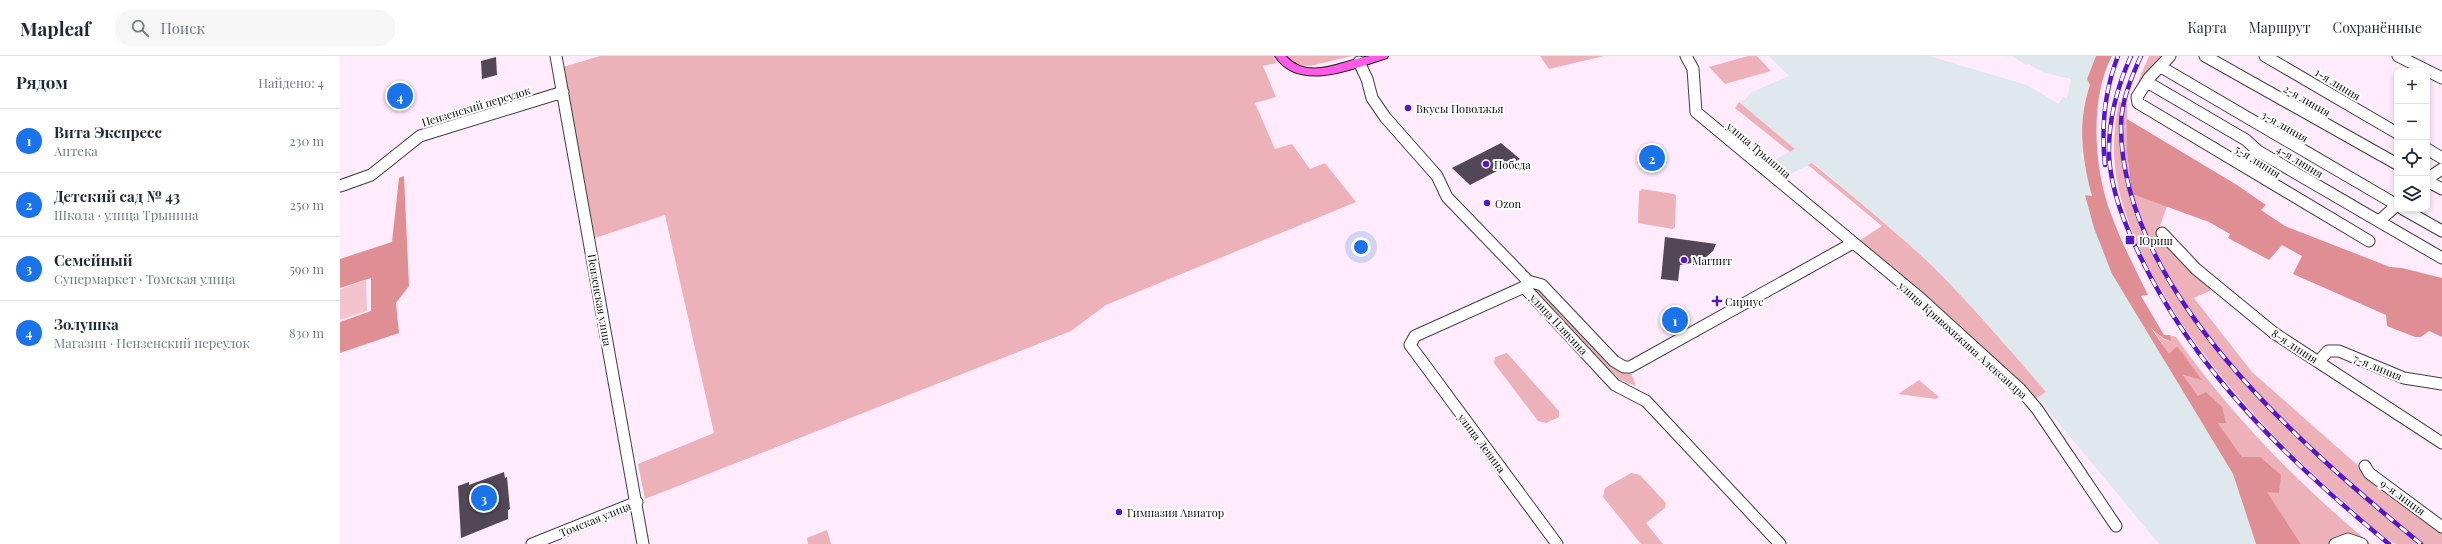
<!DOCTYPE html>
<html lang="ru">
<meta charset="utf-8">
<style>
:root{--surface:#fff;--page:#f6f6f7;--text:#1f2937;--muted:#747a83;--line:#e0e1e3;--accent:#1a73e8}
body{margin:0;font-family:"Playfair Display",serif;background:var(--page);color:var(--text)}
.controls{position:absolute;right:12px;top:12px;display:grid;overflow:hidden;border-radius:8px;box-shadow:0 2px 6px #0003}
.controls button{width:36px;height:36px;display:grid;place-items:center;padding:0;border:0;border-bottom:1px solid var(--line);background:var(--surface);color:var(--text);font:20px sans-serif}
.you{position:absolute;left:1021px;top:191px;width:14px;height:14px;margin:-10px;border:3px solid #fff;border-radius:50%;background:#1a73e8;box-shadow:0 0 0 6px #1a73e833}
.badge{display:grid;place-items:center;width:26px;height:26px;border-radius:50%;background:var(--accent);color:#fff;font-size:13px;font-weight:700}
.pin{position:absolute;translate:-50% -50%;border:2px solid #fff;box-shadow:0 1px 4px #0006}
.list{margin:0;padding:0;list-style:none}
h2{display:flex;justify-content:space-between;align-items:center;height:52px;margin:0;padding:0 16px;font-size:17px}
h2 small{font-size:13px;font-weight:400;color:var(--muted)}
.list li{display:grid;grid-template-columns:26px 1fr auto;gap:12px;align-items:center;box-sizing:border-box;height:64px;padding:0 16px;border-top:1px solid var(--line)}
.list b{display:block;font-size:15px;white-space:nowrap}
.list p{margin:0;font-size:13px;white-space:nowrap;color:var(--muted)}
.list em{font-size:13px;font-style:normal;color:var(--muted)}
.icon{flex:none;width:22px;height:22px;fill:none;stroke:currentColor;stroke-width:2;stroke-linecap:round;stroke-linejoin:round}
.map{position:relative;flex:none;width:2102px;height:488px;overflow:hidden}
header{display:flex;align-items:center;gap:24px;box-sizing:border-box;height:56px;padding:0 20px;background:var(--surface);border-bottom:1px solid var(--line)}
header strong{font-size:19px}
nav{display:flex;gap:22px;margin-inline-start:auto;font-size:14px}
.search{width:280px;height:36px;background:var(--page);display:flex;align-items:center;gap:10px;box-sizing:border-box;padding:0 14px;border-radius:16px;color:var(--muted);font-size:15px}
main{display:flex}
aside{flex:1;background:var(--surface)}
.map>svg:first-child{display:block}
.industrial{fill:#dfe8ec}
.green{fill:#edb1b9}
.forest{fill:#df8f94}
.pitch{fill:#f3c4d0}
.building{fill:#524756}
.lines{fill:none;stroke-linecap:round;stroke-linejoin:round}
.minor-casing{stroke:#3f3f3f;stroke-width:13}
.major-casing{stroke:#1d1d1d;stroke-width:2}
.minor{stroke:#fff;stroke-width:11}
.major{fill:#ff5be7;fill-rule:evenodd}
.rail-casing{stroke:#5418c8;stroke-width:4.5}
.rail{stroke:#fff;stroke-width:3;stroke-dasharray:9;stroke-linecap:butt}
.poi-dot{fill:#5418c8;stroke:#fff;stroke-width:1.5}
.labels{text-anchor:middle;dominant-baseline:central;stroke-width:4;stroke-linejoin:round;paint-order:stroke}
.street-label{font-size:11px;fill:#0c0c0c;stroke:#fff}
.poi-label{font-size:11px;fill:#0c0c0c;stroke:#fff;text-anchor:start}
</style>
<header>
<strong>Mapleaf</strong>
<div class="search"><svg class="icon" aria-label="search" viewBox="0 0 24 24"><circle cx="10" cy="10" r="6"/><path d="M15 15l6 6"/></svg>Поиск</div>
<nav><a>Карта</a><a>Маршрут</a><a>Сохранённые</a></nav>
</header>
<main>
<aside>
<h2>Рядом<small>Найдено: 4</small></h2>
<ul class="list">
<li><span class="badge">1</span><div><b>Вита Экспресс</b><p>Аптека</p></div><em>230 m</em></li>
<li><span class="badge">2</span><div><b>Детский сад № 43</b><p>Школа · улица Трынина</p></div><em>250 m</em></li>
<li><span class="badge">3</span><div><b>Семейный</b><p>Супермаркет · Томская улица</p></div><em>590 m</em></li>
<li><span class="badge">4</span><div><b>Золушка</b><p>Магазин · Пензенский переулок</p></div><em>830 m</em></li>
</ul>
</aside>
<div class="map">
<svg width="2102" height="488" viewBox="0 0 2102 488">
<rect width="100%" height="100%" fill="#ffebfb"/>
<path class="industrial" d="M1429,0H1589L1687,29L1719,48L1723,41L1727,42L1731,23L1702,16L1689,8L1686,9L1672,0H1756L1747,23L1750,29L1743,49L1742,98L1752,140L1746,139L1772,218L1893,418L1916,488H1819L1698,342L1705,335L1644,264L1591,209L1561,181L1473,107L1442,122L1425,109L1455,93L1399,46L1406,43L1410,37L1449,20Z"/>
<path class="green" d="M260,0H933L937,7L923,10L936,41L915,47L935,93L952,88L970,113L985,107L1016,146L766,249L731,275L305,443L298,408L374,377L325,159L255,182L223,11Z
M948,0H1012L970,10L955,9Z
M1200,0H1264L1209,13Z
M1408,0H1417L1431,15L1385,28L1369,11Z
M1809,0H1825L1792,40Z
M1399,46L1455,93L1450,96L1395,52Z
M1779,46L1787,48V97L1792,138L1827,150L1818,176L1874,233L1854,242L1912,316L2022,413L2102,475V488C2088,488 2070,488 2057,488C2046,486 2007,448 1996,439C1910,363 1804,244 1778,130C1772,102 1773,74 1779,46Z
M1472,107C1512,140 1552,172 1590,208C1631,248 1668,292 1706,336L1695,343L1519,185L1542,170L1468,109Z
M1302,133L1334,138L1336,140L1335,171L1333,173L1298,167L1299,136Z
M1193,231L1200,232L1281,316L1286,318L1291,317L1296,330L1281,324L1273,317Z
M1811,270L1823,283L1832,286L1830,279L1836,281C1890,358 1958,428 2031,488C2019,488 2016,478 2001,479L1990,488H1961L1926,435L1920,401H1902L1878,367H1886L1858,340L1842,319L1861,323L1837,291L1829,299Z
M1167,297L1219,355V361L1206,367L1198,365L1154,307L1155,301Z
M1579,324L1599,341L1596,343L1558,338Z
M1291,417L1300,419L1326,447L1325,452L1306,467L1323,488H1301L1263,441L1265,432Z
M487,474L491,488H468L467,482Z"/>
<path class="forest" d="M1756,0H1772C1749,43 1754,114 1771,158C1781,186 1795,212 1808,239L1801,240L1824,279H1830L1832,286L1823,282L1811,272L1829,298L1837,290L1862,324L1843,319L1858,340L1866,336L1882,351L1886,367H1878L1902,401H1920L1941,419L1939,437L1927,436L1961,488H1916L1893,418L1772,218L1754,172L1745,139L1752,140C1742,103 1737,66 1750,29L1747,23Z
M1787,63L1897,129L1926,149L1921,154L1945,170L2050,211L2062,212L2102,222V281L2089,275L2081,281H2075L2047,270L2046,259L1953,218L1962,200L1942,189L1929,204L1888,182L1890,178L1869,166L1792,138L1787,97Z
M64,120L69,230L56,247L59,277L0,297V266L31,255V222L0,232V203L52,186L59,122Z"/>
<path class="pitch" d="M26,224L27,255L0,264V233Z"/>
<path class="building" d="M156,1L157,19L142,23L141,5Z
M1161,87L1180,103L1130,129L1112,112Z
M1325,181L1376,188L1373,195L1366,201L1368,202L1363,205L1340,209L1338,225L1321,223Z
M164,416L165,422L167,421L170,453L168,454V463L121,482L118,430L129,426V429Z"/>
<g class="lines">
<defs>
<path id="minor" d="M216,0L303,488
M1346,0L1353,13L1356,56L1580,242L1680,333L1697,353L1776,470
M1830,0L1809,22L1797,41L1798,47L2029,185
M1865,0L2057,108
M1925,0L2057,77
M2058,0L2102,22
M1019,6L1027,23L1032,42L1045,61L1097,120L1107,141L1188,225L1184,231L1275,329L1306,345L1440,488
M1821,11L2057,149
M1807,26L1906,84L1918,95L2102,202
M2087,93L2102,102
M1900,108L1918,95
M2087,123L2102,113
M2087,125L2102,133
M0,130L31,119L80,80L223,36
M2063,153L2102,175
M2039,165L2057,149
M1822,177L1856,213L1934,277L2102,387
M1188,225L1202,229L1274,305L1284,311H1290L1513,187
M1184,231L1075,280L1070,289L1217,488
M1978,306L1988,295H1999L2064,322L2102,328
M2025,410L2029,417L2102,471
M192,488L297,446
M1995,488L2008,483L2022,488"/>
<path id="major" d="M935,0H946C968,26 1003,4 1030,0C1036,0 1042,0 1048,0L1047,2C1014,12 959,37 935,0Z"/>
</defs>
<use href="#minor" class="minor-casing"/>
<use href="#major" class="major-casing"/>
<use href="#minor" class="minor"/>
<use href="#major" class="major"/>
<defs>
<path id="rail" d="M1791,0C1777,31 1768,65 1769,100C1771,135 1785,169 1800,200C1856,317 1950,406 2049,488
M1801,0C1791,22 1781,46 1781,70C1781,235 1963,391 2081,488
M1765,109C1761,71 1764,36 1778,0"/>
</defs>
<use href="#rail" class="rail-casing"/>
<use href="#rail" class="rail"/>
</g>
<g class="poi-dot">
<circle cx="1068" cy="52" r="4"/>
<circle cx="1146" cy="108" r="4"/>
<circle cx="1147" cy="147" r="4"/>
<rect x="1785" y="179" width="10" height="10" rx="2"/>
<circle cx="1344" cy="204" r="4"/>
<path d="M1375 239h4v4h4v4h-4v4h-4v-4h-4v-4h4z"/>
<circle cx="779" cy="456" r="4"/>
</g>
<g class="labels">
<g class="street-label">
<text transform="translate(1998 28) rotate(31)">1-я линия</text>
<text transform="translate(1967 44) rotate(30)">2-я линия</text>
<text transform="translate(136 50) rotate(-17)">Пензенский переулок</text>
<text transform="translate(1945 70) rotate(30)">3-я линия</text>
<text transform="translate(1419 94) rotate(40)">улица Трынина</text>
<text transform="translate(1918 105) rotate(32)">5-я линия</text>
<text transform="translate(1960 105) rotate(31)">4-я линия</text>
<text transform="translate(260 244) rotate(80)">Пензенская улица</text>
<text transform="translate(1219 268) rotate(47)">улица Плякина</text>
<text transform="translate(1623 284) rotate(42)">улица Кривохижина Александра</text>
<text transform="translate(1955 290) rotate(33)">8-я линия</text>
<text transform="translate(2038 311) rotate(22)">7-я линия</text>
<text transform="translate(1142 387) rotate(53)">улица Левина</text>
<text transform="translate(2063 441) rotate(36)">9-я линия</text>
<text transform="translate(255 463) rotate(-22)">Томская улица</text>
</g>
<g class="poi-label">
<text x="1076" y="52">Вкусы Поволжья</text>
<text x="1154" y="108">Победа</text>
<text x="1155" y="147">Ozon</text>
<text x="1799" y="184">Юриш</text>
<text x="1352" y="204">Магнит</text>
<text x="1385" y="245">Сириус</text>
<text x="787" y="456">Гимназия Авиатор</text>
</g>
</g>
</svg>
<div class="controls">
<button>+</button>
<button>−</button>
<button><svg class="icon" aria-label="locate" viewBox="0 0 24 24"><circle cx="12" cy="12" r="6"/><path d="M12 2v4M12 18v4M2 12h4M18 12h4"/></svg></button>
<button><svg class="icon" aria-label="layers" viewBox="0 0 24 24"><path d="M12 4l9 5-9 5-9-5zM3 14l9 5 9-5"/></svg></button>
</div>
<div class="you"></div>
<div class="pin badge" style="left:1335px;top:264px">1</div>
<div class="pin badge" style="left:1312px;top:102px">2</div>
<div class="pin badge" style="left:144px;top:442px">3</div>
<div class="pin badge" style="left:60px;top:40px">4</div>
</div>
</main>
